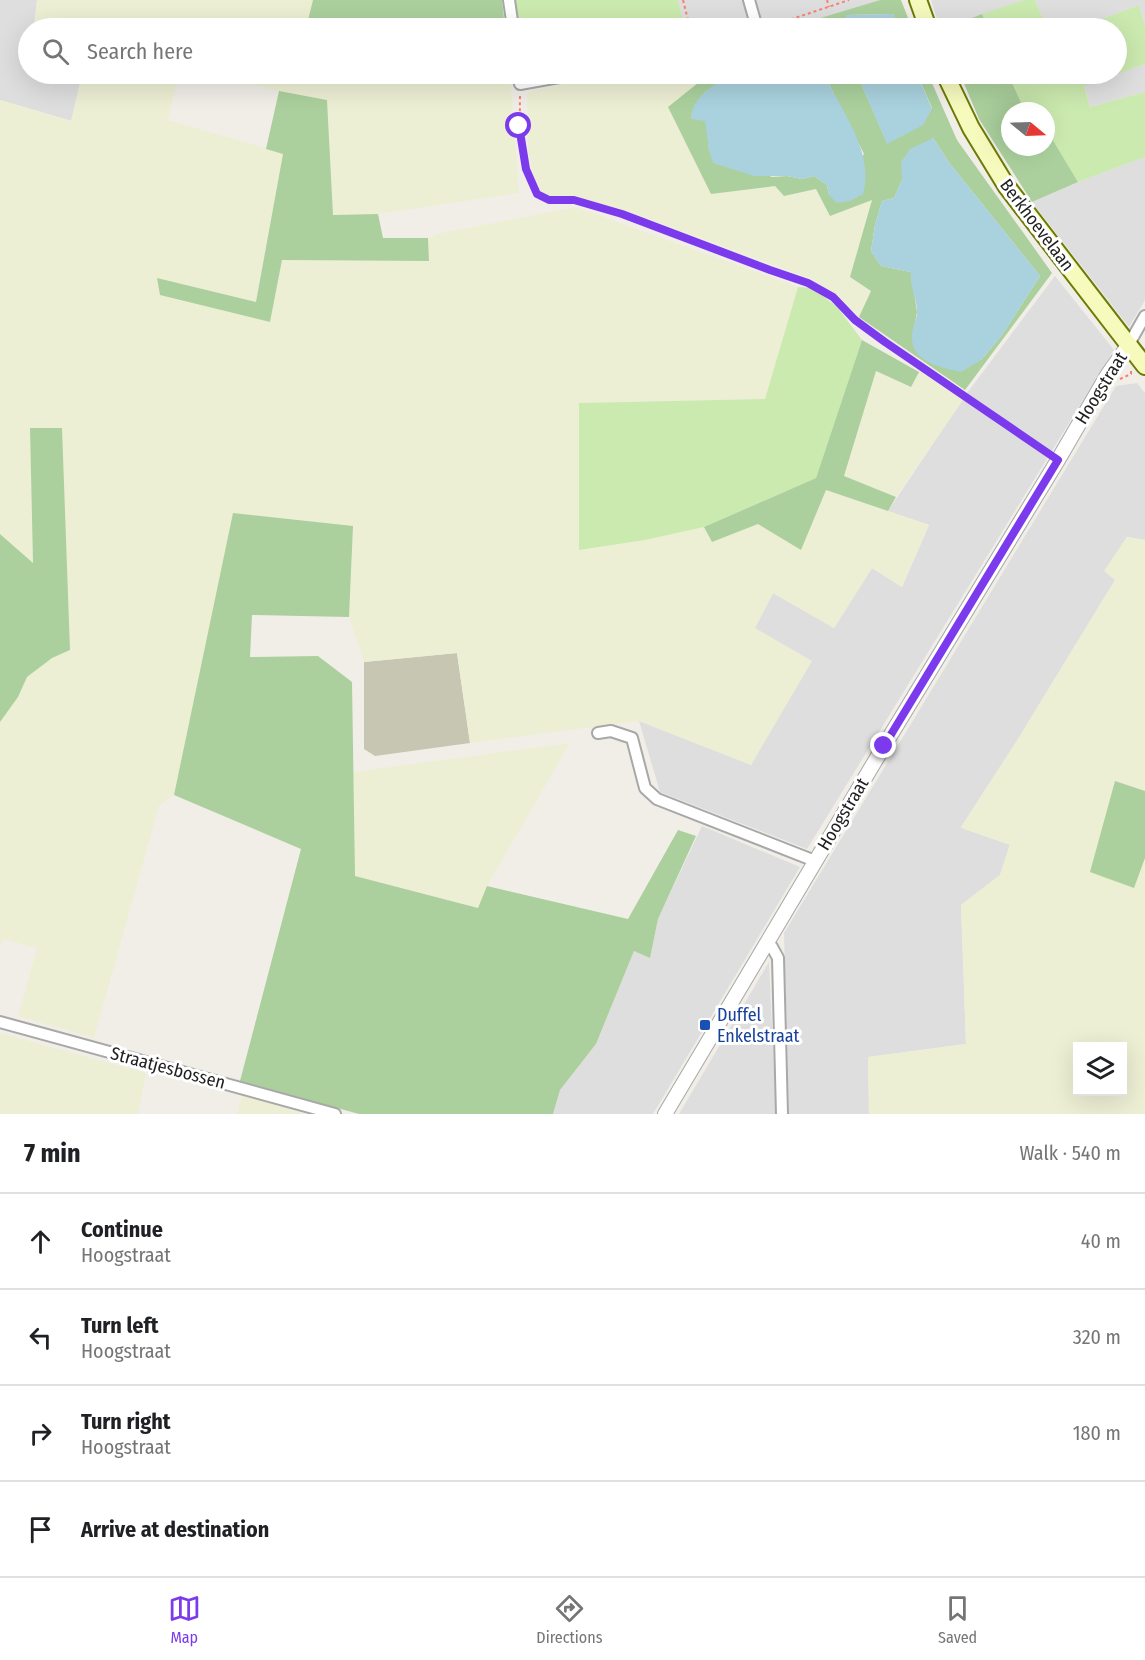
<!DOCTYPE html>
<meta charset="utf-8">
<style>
:root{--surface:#fff;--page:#f6f6f6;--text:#202124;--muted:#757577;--line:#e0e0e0;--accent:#7c3aed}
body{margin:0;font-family:"Fira Sans Condensed",sans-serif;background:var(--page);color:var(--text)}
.controls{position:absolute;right:18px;bottom:18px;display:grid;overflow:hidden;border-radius:0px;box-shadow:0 6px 24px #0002}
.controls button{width:54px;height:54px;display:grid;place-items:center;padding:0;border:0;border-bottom:2px solid var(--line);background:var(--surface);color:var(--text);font:30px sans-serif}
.compass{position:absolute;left:1001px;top:102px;width:54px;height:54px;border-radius:50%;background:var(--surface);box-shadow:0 6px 24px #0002;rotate:109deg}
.stop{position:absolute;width:18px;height:18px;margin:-14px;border:4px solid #7c3aed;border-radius:50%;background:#fff}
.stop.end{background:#7c3aed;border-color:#fff;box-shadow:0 2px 6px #0008}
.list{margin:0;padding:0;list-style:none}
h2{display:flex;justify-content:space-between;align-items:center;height:78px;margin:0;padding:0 24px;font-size:26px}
h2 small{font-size:20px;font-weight:400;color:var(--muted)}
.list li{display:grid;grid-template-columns:39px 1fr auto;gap:18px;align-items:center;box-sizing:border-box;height:96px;padding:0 24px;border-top:2px solid var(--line)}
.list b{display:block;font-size:22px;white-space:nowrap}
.list p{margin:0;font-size:20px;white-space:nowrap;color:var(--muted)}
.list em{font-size:20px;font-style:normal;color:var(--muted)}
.icon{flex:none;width:33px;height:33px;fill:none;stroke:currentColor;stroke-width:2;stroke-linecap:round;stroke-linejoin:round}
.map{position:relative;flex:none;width:1145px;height:1114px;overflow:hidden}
.search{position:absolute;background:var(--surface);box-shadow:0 6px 24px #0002;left:18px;right:18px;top:18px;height:66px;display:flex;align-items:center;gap:15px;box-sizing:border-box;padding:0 21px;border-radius:33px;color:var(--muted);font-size:22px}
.sheet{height:462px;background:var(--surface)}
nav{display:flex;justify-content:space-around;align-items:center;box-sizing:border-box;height:84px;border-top:2px solid var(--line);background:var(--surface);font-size:16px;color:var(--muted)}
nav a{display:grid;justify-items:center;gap:3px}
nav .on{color:var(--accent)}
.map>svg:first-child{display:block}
.residential{fill:#dfdede}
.construction{fill:#c6c6b3}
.farmland{fill:#edefd4;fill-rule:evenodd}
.grass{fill:#cbeaaf}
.forest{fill:#abd09d;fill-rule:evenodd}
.water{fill:#a9d1de}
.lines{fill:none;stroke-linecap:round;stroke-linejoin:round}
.minor-casing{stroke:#a8a8a8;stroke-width:14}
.tertiary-casing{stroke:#a8a8a8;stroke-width:16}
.secondary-casing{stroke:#6c7b05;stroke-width:20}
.path{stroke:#f98071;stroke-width:2;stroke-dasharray:3 3;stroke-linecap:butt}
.minor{stroke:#fff;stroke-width:10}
.tertiary{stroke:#fff;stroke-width:14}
.secondary{stroke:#f6fabd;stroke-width:16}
.route{stroke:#7c3aed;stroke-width:8}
.transit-dot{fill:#1a4fb4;stroke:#fff;stroke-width:2}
.labels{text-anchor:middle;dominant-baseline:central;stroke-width:6;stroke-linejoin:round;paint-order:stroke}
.street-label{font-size:18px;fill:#212121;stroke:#fff}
.transit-label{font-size:18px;fill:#164399;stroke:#fff;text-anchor:start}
</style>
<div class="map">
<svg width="1145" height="1114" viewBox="0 0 1145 1114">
<rect width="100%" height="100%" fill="#f1eee8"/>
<path class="residential" d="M0,0H37L34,26L41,28H28V74H82L72,121L0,100Z
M678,0H880L787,28H685Z
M931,0H1024L947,28H940Z
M1035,0H1145V26L1139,5L1103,19L1106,28H1047Z
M1145,64V92L1090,107L1084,85Z
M1145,157V300L1129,327L1032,202L1078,182Z
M1055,276L1114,350L807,849L660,792L639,721L752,765L755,628L773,593L834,628L872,568L902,587L929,525L888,511L967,393Z
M1137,383L1145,393V540L1127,537L1105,571L1115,580L1018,739L961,827L1010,844L1000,875L961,905L966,1044L868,1057L869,1114H789L784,933L1116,386Z
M702,826L800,867L653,1114H553L560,1090L596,1044L634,951L650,957L658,919Z
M769,962L776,1114H679Z"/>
<path class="construction" d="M457,653L470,743L375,756L364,749V662Z"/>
<path class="farmland" d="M37,0H313L306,28H41L34,27Z
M82,74H170L178,76L168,120L283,153L256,302L158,278L270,322L282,260L429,261L428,238L441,233L576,207L798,287L765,399L579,403V550L645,540L704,527L712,542L758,524L826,490L929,525L902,587L872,568L834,628L773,593L755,628L812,661L751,765L639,721L470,743L457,653L364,662L349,617L353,526L234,513L174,795L159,806L94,1038L18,1016L37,948L3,939L0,947V722L18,697L27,677L52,658L70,649L61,428H30L33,563L0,534V100L71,121Z
M212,74H397L398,78L440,74H510L519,193L378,214L333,215L327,100L279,91Z
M615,74H697L711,194L775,186L784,196L816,189L873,199L850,277L871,291L859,317L839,297L814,280L630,212L570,199L547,196L536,187L528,151L527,92Z
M876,371L911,387L919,372L963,400L896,497L844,477Z
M1127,537L1145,540V791L1115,781L1134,888L1145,858V1114H869L868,1057L966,1044L961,905L1000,875L1010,845L961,828L1018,739L1115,580L1104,571ZM1078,1046H1122V1092H1078Z
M570,743L487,886L479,908L355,876L353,772Z
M0,1033L146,1073L138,1114H0Z
M242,1095L303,1114H237Z"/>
<path class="grass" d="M512,0H678L685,28H515Z
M1024,0H1035L1047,28H988L982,14Z
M1139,5L1145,26V64L1084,86L1090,107L1145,92V157L1078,182L1048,132H1046V111H1025L1008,74H1116V28H1106L1102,19Z
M798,287L813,288L837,307L862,340L816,478L704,527L645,540L579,550V403L765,399Z"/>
<path class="forest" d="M313,0H502L505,28H306Z
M880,0H901L912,28H899L893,14L847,15L844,28H787Z
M982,14L988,28H947Z
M697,74H732L704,93L709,150L772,177L787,176L802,179L814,176L827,185L829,195L864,154L824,74H857L887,143L932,108L917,74H928L957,140L1052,273L965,390L859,317L871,291L850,277L872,200L830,216L816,189L784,196L775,186L711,194L668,107L698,83ZM933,138L950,164L1040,276L1002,335L981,360L912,339L917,312L911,272L881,266L871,251L875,225L882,201L894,198L902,180Z
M960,74H1008L1025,111H1010V147H1046V132H1048L1078,182L1032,202L979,119Z
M279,91L327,100L333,215L378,214L383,238H428L429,261L282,260L270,322L160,295L157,278L256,302L283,154L266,149Z
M862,340L919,372L911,387L876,371L844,476L896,497L888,511L826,490L801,550L758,524L712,542L704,527L816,478Z
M30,428H62L70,650L52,658L27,677L18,697L0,722V534L33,563Z
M233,513L353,526L349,617L252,615L250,657L318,656L352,682L355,876L478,908L487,886L628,919L678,830L696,836L658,919L650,958L634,951L596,1044L560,1090L553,1114H359L240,1081L301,849L174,795Z
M1115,781L1145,791V858L1134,888L1090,872Z"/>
<path class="water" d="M893,14L899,28H844L846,15Z
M732,74H824C841,111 875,152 863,194L850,201L837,203L829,195L827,185L814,176L802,179L787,176H754L713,163L709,150L705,121L691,119C692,96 714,85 732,74Z
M857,74H917L932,109L923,125L887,144Z
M933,138L950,164L1040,276L1002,335L981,360L961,372C943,368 911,362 912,337C912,329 916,321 917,314C918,299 909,287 911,272L881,266L871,251L875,225L882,201L894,198L902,180L901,162L910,149Z"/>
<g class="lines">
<defs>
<path id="minor" d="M509,0L513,28
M749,0L757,28
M519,74L520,84L576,74
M1129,344L1145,316
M598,733L611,731L632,738L645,788L657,799L815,861
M767,943L772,947L778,958L782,1114
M0,1022L335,1114"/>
<path id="tertiary" d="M665,1114L884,746L1058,460L1108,374L1129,344"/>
<path id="secondary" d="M918,0L928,28
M945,74L971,128L1007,187L1145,366"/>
</defs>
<use href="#minor" class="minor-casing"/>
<use href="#tertiary" class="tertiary-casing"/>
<use href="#secondary" class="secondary-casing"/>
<path class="path" d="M683,0L690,28
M827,0L829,7
M768,27L849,0
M520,96C519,132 523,160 537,194L549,200H574L622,214L770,270L808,283L833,297L855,320L885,342L1046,453
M1120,379L1131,374V371"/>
<use href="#minor" class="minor"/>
<use href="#tertiary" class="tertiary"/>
<use href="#secondary" class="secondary"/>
</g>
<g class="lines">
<path class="route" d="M519,126L526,169L537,194L549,200H574L622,214L770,270L808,283L833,297L855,320L885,342L1058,460L884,746"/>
</g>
<rect class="transit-dot" x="699" y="1019" width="12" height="12" rx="3"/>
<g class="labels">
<g class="street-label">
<text transform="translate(1037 225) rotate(53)">Berkhoevelaan</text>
<text transform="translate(1101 388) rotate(-58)">Hoogstraat</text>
<text transform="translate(843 814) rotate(-59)">Hoogstraat</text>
<text transform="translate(168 1068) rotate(15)">Straatjesbossen</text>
</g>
<g class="transit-label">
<text x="717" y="1015">Duffel<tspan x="717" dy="21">Enkelstraat</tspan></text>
</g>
</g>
</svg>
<div class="controls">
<button><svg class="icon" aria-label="layers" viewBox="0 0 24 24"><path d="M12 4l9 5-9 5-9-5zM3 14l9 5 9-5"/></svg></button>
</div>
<svg class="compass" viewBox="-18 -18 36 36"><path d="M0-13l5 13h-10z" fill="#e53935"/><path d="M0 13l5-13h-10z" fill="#757577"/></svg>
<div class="stop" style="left:519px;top:126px"></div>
<div class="stop end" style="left:884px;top:746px"></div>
<div class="search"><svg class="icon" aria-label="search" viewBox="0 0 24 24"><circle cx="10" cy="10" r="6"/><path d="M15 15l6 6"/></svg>Search here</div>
</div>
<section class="sheet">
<h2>7 min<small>Walk · 540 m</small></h2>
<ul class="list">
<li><svg class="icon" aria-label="ahead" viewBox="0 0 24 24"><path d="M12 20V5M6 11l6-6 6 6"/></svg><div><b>Continue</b><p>Hoogstraat</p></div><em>40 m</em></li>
<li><svg class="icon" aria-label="left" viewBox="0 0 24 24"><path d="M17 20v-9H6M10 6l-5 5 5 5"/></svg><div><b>Turn left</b><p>Hoogstraat</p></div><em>320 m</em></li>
<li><svg class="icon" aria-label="right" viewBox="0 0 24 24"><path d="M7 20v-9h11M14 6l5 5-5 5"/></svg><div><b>Turn right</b><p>Hoogstraat</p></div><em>180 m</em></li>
<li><svg class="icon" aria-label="arrive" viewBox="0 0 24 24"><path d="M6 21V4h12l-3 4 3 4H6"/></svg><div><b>Arrive at destination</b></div></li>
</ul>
</section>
<nav>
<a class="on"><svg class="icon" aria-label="map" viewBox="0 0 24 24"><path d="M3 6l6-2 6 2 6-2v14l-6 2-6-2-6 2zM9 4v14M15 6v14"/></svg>Map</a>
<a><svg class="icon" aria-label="directions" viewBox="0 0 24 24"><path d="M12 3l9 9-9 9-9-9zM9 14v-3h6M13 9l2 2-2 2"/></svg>Directions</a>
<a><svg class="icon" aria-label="saved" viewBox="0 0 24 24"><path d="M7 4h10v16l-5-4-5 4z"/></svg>Saved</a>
</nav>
